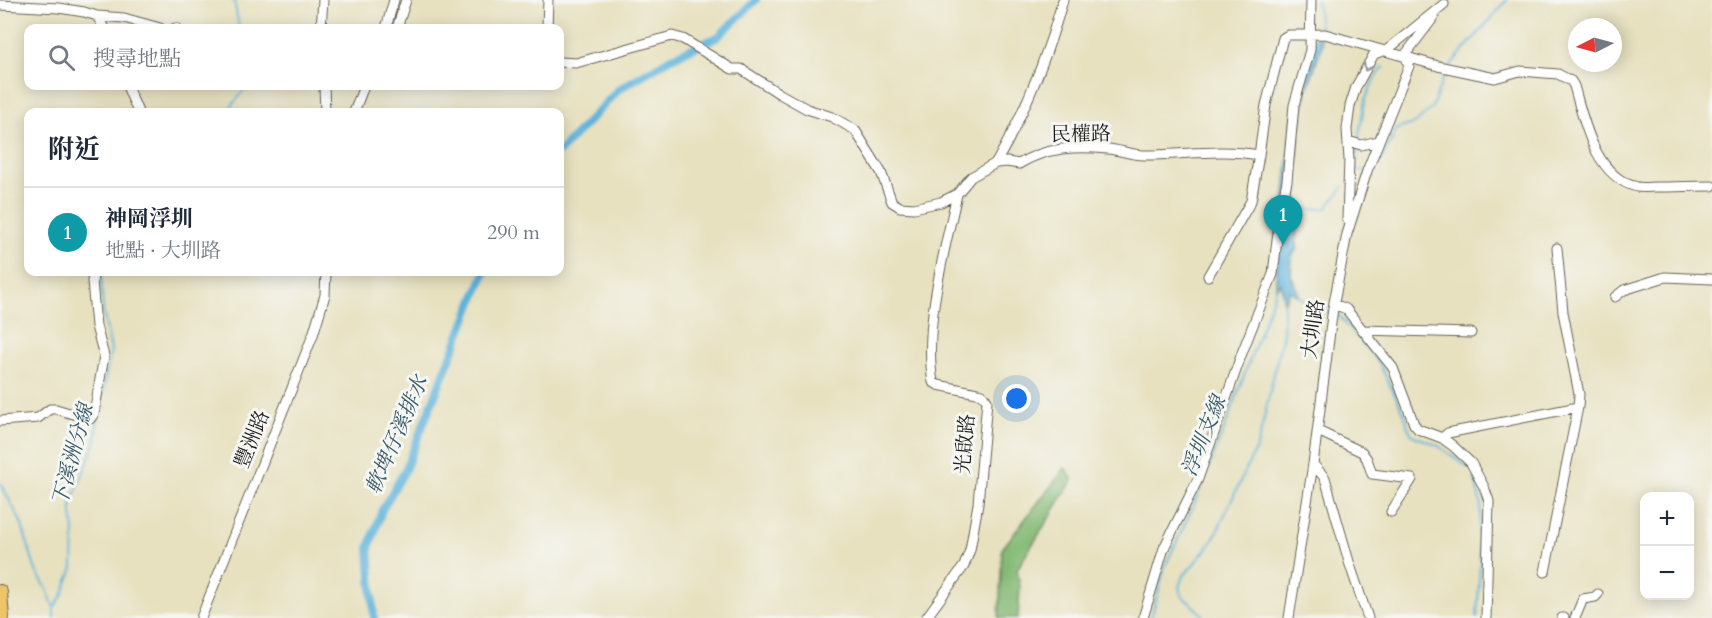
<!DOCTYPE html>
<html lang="zh-TW">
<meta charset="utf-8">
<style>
:root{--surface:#fff;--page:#f6f6f7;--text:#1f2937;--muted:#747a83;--line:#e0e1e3;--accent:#1f6fb2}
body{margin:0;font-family:Cardo,"Noto Serif TC",serif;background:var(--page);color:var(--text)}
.controls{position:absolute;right:18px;bottom:18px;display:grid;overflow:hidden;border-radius:12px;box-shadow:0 3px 15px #0003}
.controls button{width:54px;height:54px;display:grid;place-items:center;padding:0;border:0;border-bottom:2px solid var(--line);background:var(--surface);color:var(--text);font:30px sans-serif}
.compass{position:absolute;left:1568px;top:18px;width:54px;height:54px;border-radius:50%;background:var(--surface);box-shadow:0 3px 15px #0003;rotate:264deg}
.you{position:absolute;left:1017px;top:399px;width:21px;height:21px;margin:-15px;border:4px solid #fff;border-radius:50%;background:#1a73e8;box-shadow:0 0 0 9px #1a73e833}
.badge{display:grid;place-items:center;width:39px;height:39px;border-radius:50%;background:var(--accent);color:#fff;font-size:20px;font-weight:700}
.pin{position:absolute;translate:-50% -50px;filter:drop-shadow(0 2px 3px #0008)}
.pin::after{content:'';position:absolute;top:32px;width:21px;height:18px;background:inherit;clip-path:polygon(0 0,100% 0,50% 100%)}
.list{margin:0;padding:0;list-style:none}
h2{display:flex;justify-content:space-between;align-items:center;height:78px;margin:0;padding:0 24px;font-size:26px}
h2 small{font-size:20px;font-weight:400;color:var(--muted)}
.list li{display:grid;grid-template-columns:39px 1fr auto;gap:18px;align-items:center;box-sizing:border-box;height:90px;padding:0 24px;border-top:2px solid var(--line)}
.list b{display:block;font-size:22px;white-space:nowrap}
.list p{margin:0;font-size:20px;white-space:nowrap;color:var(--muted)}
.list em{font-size:20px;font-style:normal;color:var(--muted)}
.icon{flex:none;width:33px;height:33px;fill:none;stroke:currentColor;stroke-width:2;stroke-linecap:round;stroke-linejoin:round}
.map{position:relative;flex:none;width:1712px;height:618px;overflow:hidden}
.search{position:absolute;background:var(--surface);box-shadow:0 3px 15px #0003;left:24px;top:24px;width:540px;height:66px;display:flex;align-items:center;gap:15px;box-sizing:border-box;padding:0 21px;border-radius:12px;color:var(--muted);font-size:22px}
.panel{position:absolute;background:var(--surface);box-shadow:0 3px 15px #0003;left:24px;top:108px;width:540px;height:168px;border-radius:12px}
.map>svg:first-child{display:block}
.forest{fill:#84ba75;stroke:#506b48;stroke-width:1.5}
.water{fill:#5eb4db;stroke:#3d687c;stroke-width:1.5}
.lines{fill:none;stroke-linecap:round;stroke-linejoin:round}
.stream{stroke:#5eb4db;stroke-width:2}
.canal{stroke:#5eb4db;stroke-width:8}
.minor-casing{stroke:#636155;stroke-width:11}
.highway-casing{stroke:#636155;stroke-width:16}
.minor{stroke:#fff;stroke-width:9}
.highway{stroke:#eec469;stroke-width:14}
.oneway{stroke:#999}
.labels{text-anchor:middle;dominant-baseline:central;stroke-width:6;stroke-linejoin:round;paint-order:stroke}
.street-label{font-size:20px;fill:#1c1c1c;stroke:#f6f6f2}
.water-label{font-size:21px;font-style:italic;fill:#365968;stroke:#f6f6f2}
</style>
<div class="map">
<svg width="1712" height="618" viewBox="0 0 1712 618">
<rect width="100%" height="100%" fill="#f6f6f2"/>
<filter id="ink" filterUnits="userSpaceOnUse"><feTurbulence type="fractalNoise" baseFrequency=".0167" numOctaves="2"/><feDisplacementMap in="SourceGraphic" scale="12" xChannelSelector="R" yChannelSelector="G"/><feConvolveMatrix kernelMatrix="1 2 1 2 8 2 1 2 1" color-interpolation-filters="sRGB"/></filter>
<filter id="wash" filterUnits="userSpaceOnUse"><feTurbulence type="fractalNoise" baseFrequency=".008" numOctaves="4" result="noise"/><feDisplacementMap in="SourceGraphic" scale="24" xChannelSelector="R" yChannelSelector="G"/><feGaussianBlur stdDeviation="1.35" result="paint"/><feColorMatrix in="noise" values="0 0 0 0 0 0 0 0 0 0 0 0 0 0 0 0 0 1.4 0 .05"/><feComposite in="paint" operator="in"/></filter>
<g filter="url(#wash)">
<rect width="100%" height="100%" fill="#e7e1bf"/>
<path class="forest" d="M1065,468L1073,480L1017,569L1020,587L1018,618H999L1002,549Z"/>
<path class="water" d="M1316,37L1321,38L1322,45L1306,93L1299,133L1296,177L1297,248L1292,256L1291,275L1300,297L1290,291L1284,304L1281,283L1276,289V277L1294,107Z"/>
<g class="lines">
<path class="stream" d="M234,0L239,28
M1317,0L1320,30
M1450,66L1507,0
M227,112L243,91L245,86
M1358,142C1363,112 1363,91 1384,67
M1372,169L1377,168L1397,129L1416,123L1432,108L1446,70
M1354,172L1358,148
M1353,174L1354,172L1363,170
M1295,210L1327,208L1344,186
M1299,295C1307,307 1317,309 1330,313
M1335,315L1339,316L1378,361L1405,415L1408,427L1412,435L1437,445L1470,469
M101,402L111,350L103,311L101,272
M1474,476L1481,504L1478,538L1480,563L1477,618
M0,483L21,522L36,571L47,589L54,608V618
M54,608L62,596L73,568L74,530L71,504L96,441L98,416
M1151,618L1165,566L1193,507L1228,419L1277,287
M1203,618V615L1181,595L1179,587L1182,578L1212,542L1258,444L1283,334L1284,301"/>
<path class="canal" d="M560,151L619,89L673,57L718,37L756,0
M374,618L369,548L382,510L405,470L485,272"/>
</g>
</g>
<g filter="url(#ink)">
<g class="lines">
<defs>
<path id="minor" d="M0,5L59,8L84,12L97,16L124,18L160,28
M97,16L104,28
M175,28H176
M321,28L323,0
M386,28L394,0
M397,28L406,0
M547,28L548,0
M1405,55L1434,17
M560,62L576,63L672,36L683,39L732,69H741L780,94L807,109L832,117L855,130L881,172L892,202L900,207L914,208L941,202L957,194L971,177L996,163L1007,162L1019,164C1046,147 1077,146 1108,149C1120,150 1132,155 1144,155C1183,155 1220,148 1259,155L1266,105L1283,38L1288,35L1325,34L1438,66L1495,78L1520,71L1558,74L1571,81L1574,86C1584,121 1595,177 1637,187C1643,188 1650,187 1656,187C1675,187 1693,186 1712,186
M127,86L138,112
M324,86L325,112
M354,112L364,86
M1348,141L1361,145L1379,141
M996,163C1025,112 1047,57 1063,0
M1347,220L1349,160L1347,129L1350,106L1356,87L1374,54L1387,50L1444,4
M1208,276L1251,201L1259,155
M1615,297L1624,290L1665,277L1712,279
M1334,304L1346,309L1393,368L1414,424L1418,429L1442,438L1453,446L1471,463L1484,487L1489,501L1486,618
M1363,330L1471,333
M0,421L38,418L50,409H56L90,419L94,414L104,356L96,326L92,281L94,272
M1318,431L1362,452L1367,459L1372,474L1412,479L1391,512
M1442,438L1448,433L1578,407L1579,394L1563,312L1557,248
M1313,464L1325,478L1350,565L1368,618
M1545,572L1578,407
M201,618L313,335L325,295L326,272
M926,618L964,566L970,550L978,504L987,401L982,394L938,385L933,382C923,326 945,250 957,194
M1143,618L1164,548L1198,479L1242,353L1273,274L1280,214L1287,181L1294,105L1310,50L1311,0
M1289,618L1313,464L1333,308L1347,234L1367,171L1409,66L1405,55
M1562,618H1564
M1575,618L1583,599L1595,597L1598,594"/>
<path id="highway" d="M0,592L2,618"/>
</defs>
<use href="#minor" class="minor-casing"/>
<use href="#highway" class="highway-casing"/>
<use href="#minor" class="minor"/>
<use href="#highway" class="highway"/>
</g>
<defs><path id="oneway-chevron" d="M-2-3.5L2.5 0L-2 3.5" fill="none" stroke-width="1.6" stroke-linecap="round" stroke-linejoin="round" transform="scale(1.5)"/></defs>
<use class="oneway" href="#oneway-chevron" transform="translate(1367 67) rotate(119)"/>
</g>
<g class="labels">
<g class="street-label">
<text transform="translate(1081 134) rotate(-1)">民權路</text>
<text transform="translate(1313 329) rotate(-82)">大圳路</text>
<text transform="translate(252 439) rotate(-68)">豐洲路</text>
<text transform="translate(965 444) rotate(-85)">光啟路</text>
</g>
<g class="water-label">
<text transform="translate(397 435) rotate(-67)">軟埤仔溪排水</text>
<text transform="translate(1204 436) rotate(-68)">浮圳支線</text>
<text transform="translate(73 455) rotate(-75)">下溪洲分線</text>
</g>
</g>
</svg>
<div class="controls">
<button>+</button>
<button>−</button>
</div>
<svg class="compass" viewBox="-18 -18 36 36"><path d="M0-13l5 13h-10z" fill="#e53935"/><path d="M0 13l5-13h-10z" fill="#747a83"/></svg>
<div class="you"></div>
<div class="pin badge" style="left:1283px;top:245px;background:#0f9aa8">1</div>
<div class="search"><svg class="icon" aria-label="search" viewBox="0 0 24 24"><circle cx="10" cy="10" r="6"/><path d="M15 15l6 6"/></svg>搜尋地點</div>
<section class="panel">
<h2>附近<small></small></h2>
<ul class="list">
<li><span class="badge" style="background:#0f9aa8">1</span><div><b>神岡浮圳</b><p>地點 · 大圳路</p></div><em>290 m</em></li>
</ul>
</section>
</div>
